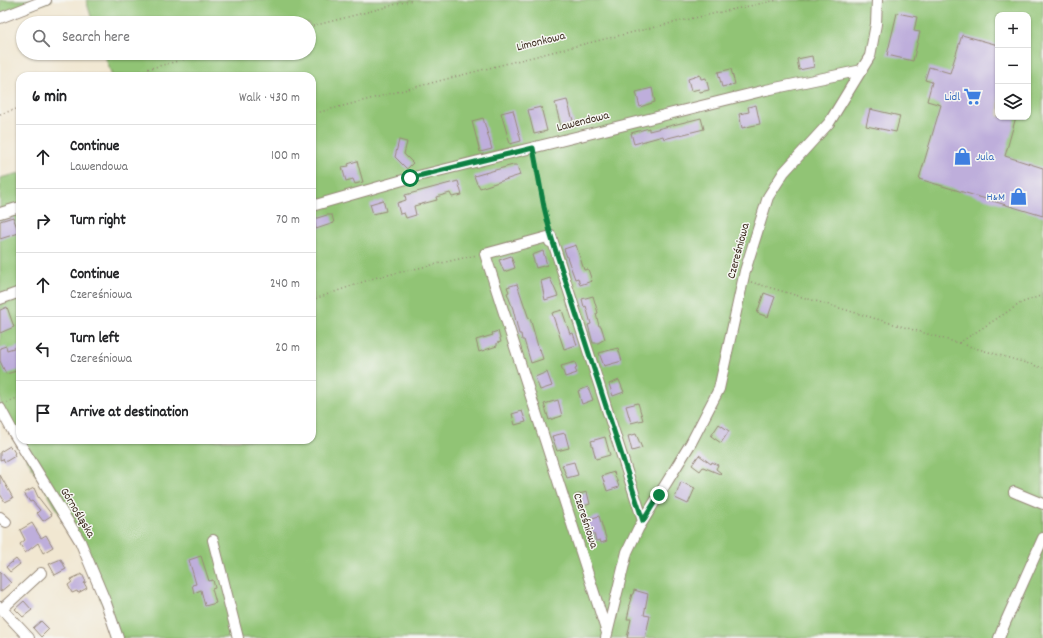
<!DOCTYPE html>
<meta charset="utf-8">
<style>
:root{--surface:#fff;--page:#f2f2f2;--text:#202124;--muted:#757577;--line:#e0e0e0}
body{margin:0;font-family:Dekko,sans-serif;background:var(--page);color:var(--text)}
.controls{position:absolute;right:12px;top:12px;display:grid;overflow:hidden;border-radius:8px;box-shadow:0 1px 3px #0004}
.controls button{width:36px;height:36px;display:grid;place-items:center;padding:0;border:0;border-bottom:1px solid var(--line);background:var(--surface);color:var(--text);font:20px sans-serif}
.stop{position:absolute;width:12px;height:12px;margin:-9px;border:3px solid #0b8043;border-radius:50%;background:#fff}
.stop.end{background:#0b8043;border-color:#fff;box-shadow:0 1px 4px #0008}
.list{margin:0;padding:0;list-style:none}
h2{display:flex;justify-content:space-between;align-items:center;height:52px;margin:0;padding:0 16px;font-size:17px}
h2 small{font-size:13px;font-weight:400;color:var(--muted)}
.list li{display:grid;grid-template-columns:26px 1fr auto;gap:12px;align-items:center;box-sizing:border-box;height:64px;padding:0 16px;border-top:1px solid var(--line)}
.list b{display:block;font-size:15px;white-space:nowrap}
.list p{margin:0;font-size:13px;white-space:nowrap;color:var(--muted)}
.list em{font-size:13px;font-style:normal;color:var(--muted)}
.icon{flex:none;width:22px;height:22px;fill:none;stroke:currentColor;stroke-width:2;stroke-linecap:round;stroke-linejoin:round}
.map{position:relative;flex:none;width:1043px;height:638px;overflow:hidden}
.search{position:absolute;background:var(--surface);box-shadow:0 1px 3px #0004;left:16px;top:16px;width:300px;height:44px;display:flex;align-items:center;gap:10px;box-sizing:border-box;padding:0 14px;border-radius:22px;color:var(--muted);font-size:15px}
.panel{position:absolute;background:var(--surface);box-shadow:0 1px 3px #0004;left:16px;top:72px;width:300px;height:372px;border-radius:12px}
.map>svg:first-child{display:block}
.green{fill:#91c475;stroke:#66774a;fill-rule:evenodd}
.building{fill:#beaedb}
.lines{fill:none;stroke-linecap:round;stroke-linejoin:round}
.minor-casing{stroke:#968878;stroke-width:12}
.path{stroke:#968878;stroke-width:1.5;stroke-dasharray:1 3;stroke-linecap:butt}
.minor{stroke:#fff;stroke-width:10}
.route{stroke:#0b8043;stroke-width:5}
.labels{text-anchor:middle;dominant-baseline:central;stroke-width:3;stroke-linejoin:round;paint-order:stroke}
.street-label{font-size:12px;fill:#3b2a1e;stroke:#f6f6f2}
.shop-label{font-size:12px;fill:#366cbe;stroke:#f6f6f2;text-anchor:end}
</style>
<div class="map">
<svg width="1043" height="638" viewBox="0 0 1043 638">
<rect width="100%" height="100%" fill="#f6f6f2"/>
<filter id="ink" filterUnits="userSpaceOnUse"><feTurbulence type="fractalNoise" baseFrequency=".025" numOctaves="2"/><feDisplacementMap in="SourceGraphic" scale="8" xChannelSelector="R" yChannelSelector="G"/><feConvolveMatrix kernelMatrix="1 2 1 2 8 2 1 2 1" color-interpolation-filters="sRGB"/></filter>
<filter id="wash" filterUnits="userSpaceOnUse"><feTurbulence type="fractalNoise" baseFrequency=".012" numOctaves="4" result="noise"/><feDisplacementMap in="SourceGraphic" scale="16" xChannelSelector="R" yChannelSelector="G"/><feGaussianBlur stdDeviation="0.9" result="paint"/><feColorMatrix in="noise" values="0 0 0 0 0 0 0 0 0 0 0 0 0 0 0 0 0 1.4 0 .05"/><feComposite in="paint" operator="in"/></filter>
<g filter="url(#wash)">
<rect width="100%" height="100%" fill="#f1e7d1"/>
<path class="green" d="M0,0H52L0,20Z
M86,0H1043V638H115L86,558L0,413V178L20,173V440H312V76H112L104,53H309V23H93ZM998,15H1028V117H998Z"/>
<g id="blocks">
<path class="building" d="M897,13L917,17L914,31L920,32L913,61L887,55Z
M962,35L998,45V117H1016L1005,156L1043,168V216L919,179L941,105L927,101L932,82L925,80L929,67L950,73Z
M812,56L814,67L799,70L797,59Z
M731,69L735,84L722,87L718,72Z
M700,75L701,79L706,78L709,90L700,92L699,89L691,91L688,79Z
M652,88L655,102L640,107L636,92Z
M567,100L574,124L561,127L555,103Z
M756,105L760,124L742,128L739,114L749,112L748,107Z
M541,107L547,131L534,134L528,110Z
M870,109L900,116L896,132L866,126Z
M513,110L521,141L510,144L501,113Z
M483,118L492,149L480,152L472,121Z
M701,118L704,129L664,139L663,136L634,144L631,133L649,128V131Z
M399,140L407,142L404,154L413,163L407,169L395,157Z
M357,161L363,182L355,184L353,179L346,181L342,167L349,166L348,164Z
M513,165H517L520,175L480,188L478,184H477L474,176Z
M458,181L462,195L452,197L450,193L436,197L437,200L414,206L416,215L406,218L404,213L400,214L397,203L406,200L405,195Z
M383,200L386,211L373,214L370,204Z
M327,215H332L334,223L316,229L314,219Z
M13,217L19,233L0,239V221Z
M576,245L584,270L588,269L592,281L580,285L578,278L575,279L564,249Z
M543,251L547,265L536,268L532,255Z
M511,256L515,268L504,272L499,260Z
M550,278L558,296L545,300L541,281Z
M517,284L529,319L530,318L539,350L540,349L543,359L531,363L524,340H522L521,334H519L513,309L507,293L509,292L507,287Z
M764,293L775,297L768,317L757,313Z
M593,296L598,313L596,314L599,326H601L605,339L598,343H593L588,325L591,324L586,306L584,307L582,299Z
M7,307L14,327L0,333V310Z
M562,310L570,334L573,333L577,345L564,349L552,313Z
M498,331L501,342L497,343V346L479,352L476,340L493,335L492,333Z
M6,346L7,350L20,346V370L6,374L0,361V348Z
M618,348L622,361L604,366L599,353Z
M575,362L577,368L575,369L577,373L565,377L561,366Z
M547,372L552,386L540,390L535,377Z
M619,380L624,392L613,396L609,384Z
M588,387L593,400L582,404L578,391Z
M558,400L562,416L549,420L544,404Z
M638,403L643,420L631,423L626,406Z
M522,411L526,422L515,425L512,414Z
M719,424L729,431L721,443L711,436Z
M565,433L569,448L557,451L552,436Z
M636,434L642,448L632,451L628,436Z
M605,437L610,455L596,459L591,441Z
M10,446L11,449L12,448L15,453L14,454L15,456L5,462L3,459L0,460V452Z
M699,455L711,464L712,462L718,465L716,469L721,473L720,474L703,467L700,471L692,465Z
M574,462L578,475L567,478L562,465Z
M614,472L619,487L607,491L602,476Z
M0,475L13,498L5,502L0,494Z
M681,482L695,488L688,504L675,498Z
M34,488L38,497L52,515L43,521L37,513L40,510L32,501L30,502L24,493Z
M587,492L590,504L578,508L575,495Z
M599,516L607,541L601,543L600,540L596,541L594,533L588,535L583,521Z
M32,523L41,538L46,535L53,547L43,553L38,543L25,553L20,544L25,540L20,530Z
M201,556L209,581L213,580L215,588L212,589L216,603L205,606L201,590L194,593L192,585L196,584L189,560Z
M16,559L20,564L10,572L6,567Z
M61,559L66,569L55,575L49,564Z
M0,571L11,583L0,592Z
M82,574L86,582L84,583L87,588L78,593L77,591L72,593L68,585L72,582L71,579Z
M634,590L648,594L644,615L650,616L645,638H627L631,619H627L630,606L629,605L632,594H633Z
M24,601L32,610L23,617L15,609Z
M41,621L49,629L41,637L33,628Z"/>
</g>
</g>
<g filter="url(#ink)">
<use href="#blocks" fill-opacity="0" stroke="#968878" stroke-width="1"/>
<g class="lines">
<defs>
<path id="minor" d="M0,18L46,0
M312,206L410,178L766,90L862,70
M0,213L20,207
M551,236L643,521
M550,242L551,236L485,254L607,633
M0,299L20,292
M0,408L13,432L80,541L106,603L118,638
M1014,492L1043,504
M0,517L6,522
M213,540L238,638
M0,607L29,638
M2,609L41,573
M606,638L627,552L638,529L691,443L719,389L745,271L768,197L784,172L829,123L870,56L876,24L877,0
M999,638L1005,623L1043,538"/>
</defs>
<use href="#minor" class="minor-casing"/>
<path class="path" d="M309,27L413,0
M121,76L208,53
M0,114L20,108
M312,114C467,74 621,32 778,0
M535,157L549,228
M751,282L1043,368
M312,300L374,278L477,255
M959,343L1021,303L1043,295
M7,402L20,397"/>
<use href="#minor" class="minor"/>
</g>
</g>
<g class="lines" filter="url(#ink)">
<path class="route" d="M410,178L533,148L544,207L551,236L643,521L659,495"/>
</g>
<defs>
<symbol id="supermarket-bare" viewBox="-9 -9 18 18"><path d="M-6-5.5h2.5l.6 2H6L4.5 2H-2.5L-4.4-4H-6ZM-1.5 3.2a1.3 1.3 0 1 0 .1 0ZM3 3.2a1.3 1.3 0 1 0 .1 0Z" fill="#3f7fe0" stroke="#f6f6f2" stroke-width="2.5" paint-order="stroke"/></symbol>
<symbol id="shop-bare" viewBox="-9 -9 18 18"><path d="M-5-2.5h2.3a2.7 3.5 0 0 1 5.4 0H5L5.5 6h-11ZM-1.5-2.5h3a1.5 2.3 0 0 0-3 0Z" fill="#3f7fe0" stroke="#f6f6f2" stroke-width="2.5" paint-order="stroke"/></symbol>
</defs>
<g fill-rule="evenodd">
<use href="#supermarket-bare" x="960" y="84" width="25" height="25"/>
<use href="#shop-bare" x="950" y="144" width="25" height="25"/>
<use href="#shop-bare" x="1006" y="184" width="25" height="25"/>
</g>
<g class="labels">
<g class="street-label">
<text transform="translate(541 42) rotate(-14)">Limonkowa</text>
<text transform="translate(583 122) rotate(-14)">Lawendowa</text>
<text transform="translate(739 251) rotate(-75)">Czereśniowa</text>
<text transform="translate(77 513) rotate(59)">Górnośląska</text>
<text transform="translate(585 521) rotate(72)">Czereśniowa</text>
</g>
<g class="shop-label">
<text x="960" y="97">Lidl</text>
<text x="976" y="157" text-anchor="start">Jula</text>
<text x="1005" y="197">H&amp;M</text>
</g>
</g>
</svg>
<div class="controls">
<button>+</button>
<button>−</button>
<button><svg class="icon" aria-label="layers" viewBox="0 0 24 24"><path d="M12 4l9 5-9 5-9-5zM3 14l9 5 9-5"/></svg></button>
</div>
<div class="stop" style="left:410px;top:178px"></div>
<div class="stop end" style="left:659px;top:495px"></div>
<div class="search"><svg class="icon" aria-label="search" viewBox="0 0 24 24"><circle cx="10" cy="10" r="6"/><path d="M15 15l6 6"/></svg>Search here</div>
<section class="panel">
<h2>6 min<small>Walk · 430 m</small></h2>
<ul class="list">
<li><svg class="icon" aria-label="ahead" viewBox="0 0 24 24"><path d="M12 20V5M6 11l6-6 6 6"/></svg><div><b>Continue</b><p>Lawendowa</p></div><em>100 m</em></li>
<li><svg class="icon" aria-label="right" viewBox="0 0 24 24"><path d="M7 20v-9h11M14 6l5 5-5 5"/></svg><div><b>Turn right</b></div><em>70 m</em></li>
<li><svg class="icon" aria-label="ahead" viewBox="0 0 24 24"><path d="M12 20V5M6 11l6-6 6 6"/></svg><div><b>Continue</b><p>Czereśniowa</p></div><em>240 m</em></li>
<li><svg class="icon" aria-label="left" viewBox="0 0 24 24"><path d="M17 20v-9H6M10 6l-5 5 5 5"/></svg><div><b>Turn left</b><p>Czereśniowa</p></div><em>20 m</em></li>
<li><svg class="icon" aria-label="arrive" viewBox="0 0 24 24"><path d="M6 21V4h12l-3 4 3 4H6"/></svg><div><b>Arrive at destination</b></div></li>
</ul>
</section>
</div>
